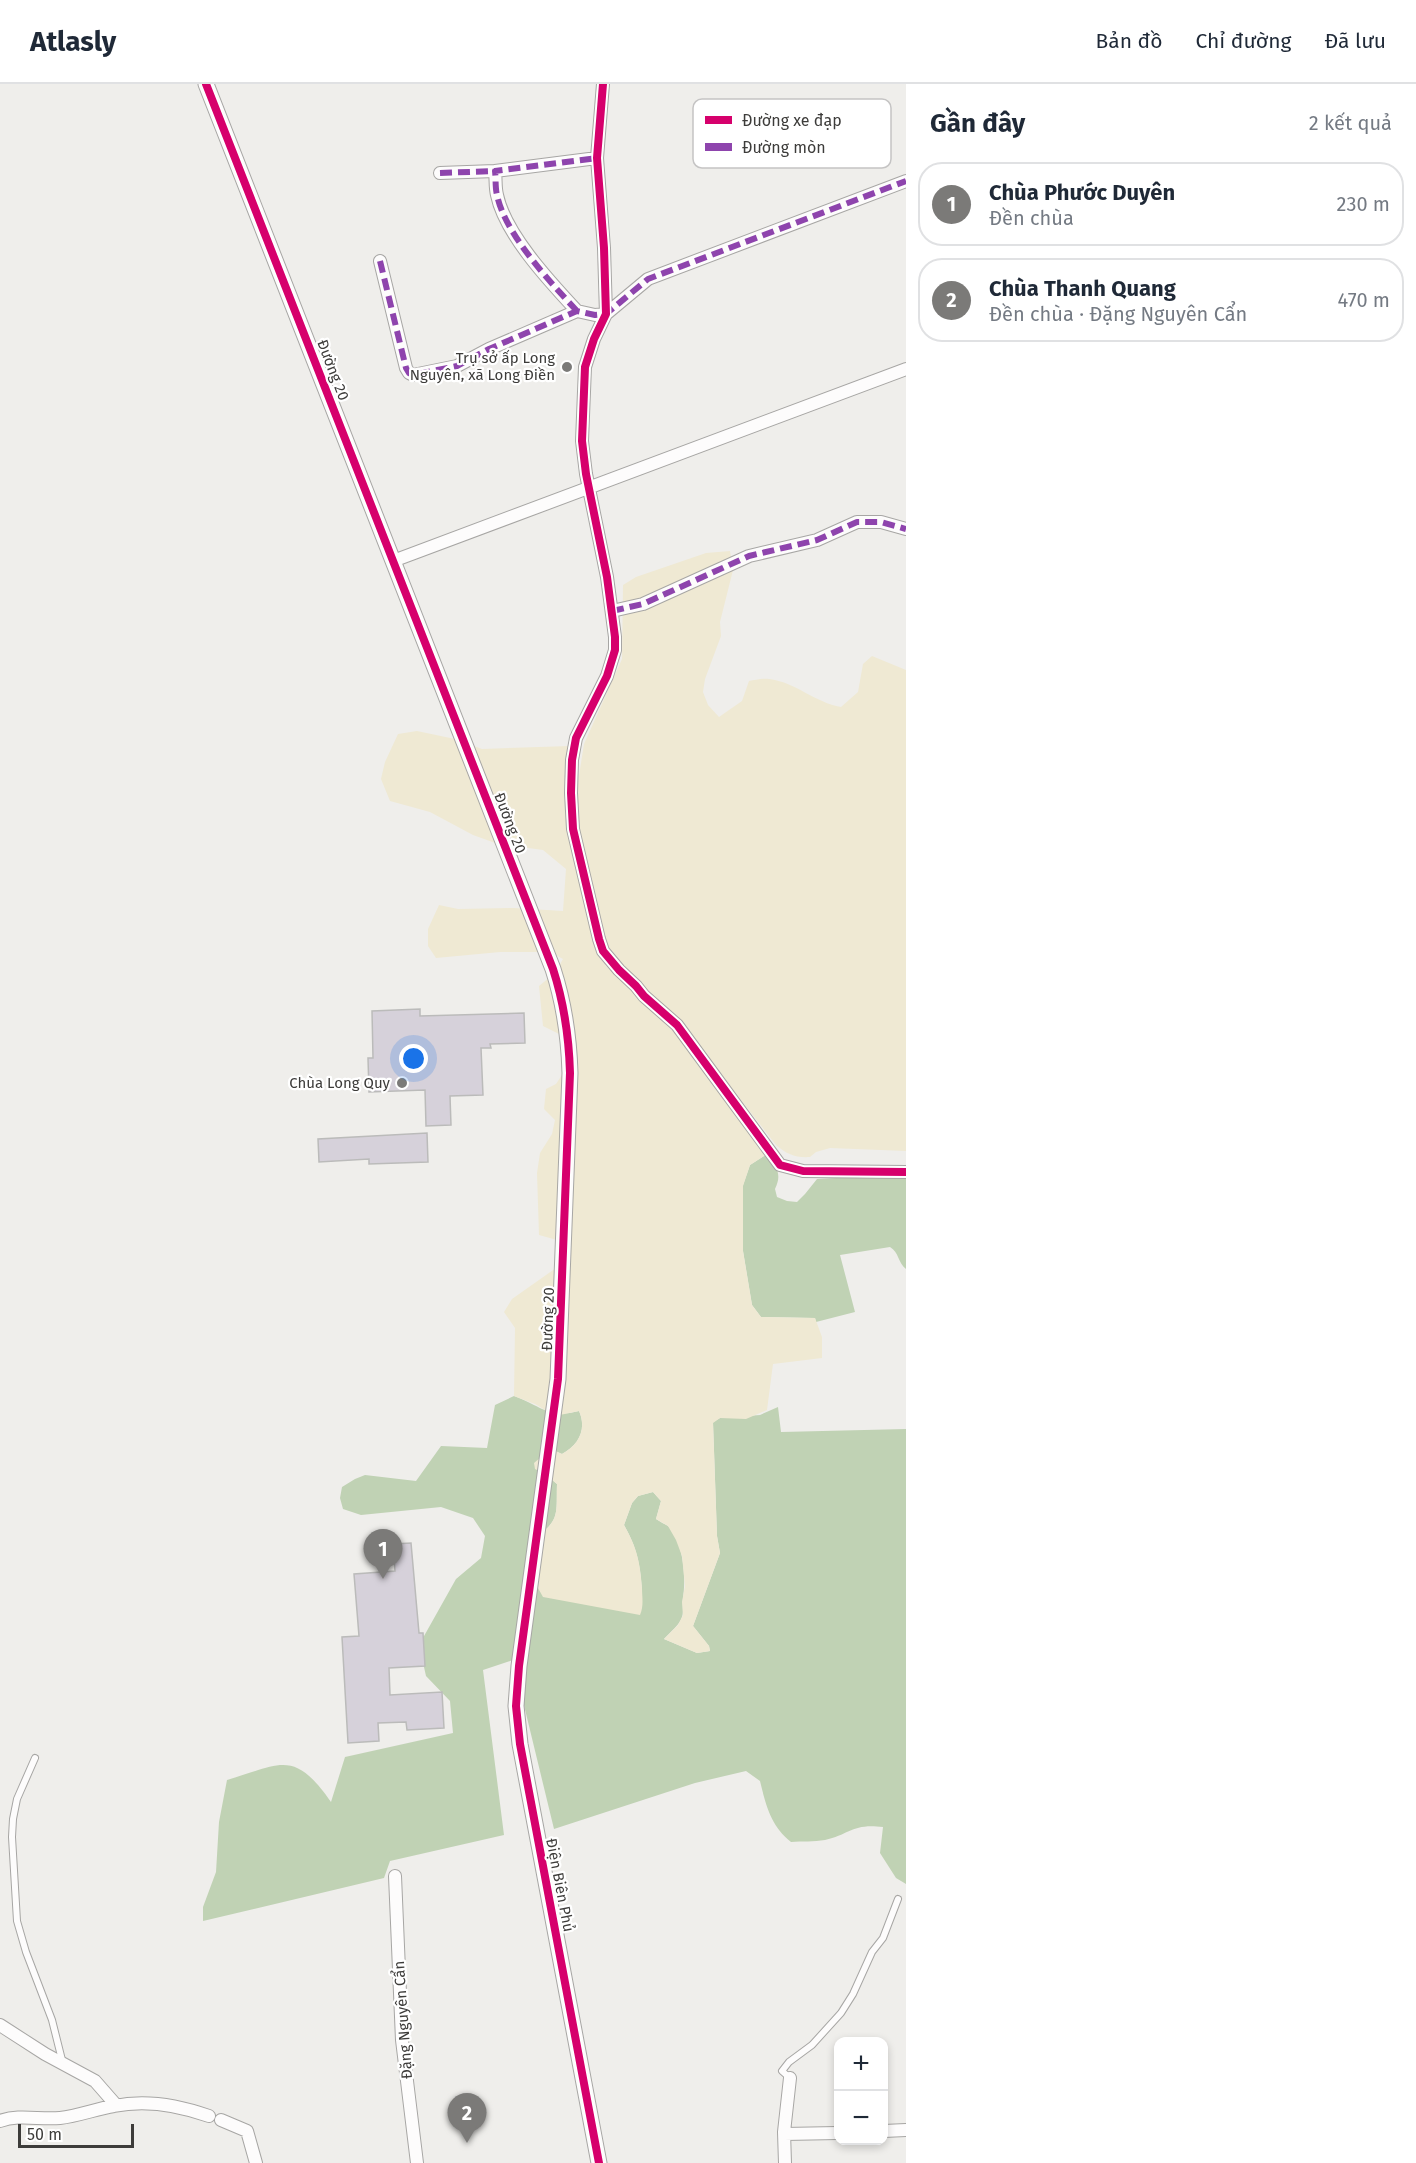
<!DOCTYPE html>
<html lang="vi">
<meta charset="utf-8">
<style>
:root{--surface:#fff;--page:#f2f2f3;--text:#1f2937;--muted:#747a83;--line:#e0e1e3;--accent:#7b7a78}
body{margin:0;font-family:"Fira Sans",sans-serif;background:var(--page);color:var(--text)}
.controls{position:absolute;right:18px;bottom:18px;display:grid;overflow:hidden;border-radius:12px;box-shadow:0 3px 9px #0003}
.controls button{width:54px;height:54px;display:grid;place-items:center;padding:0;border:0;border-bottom:2px solid var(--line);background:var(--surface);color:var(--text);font:30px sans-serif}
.scale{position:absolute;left:18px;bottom:15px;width:116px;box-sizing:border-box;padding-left:6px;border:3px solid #3d3c3a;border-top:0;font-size:16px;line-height:21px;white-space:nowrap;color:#3d3c3a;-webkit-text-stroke:4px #fff;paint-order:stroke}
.you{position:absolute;left:414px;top:975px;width:21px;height:21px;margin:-15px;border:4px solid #fff;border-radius:50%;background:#1a73e8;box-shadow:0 0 0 9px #1a73e833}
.badge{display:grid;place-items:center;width:39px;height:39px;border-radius:50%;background:var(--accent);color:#fff;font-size:20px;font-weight:700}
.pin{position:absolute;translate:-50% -50px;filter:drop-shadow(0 2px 3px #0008)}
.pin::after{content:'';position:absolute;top:32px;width:21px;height:18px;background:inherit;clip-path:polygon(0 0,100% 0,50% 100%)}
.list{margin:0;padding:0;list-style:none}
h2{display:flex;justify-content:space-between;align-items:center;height:78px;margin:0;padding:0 24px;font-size:26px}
h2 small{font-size:20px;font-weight:400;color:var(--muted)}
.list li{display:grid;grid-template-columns:39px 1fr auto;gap:18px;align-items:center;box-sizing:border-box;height:84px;margin:0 12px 12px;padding:0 12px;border:2px solid var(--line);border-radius:24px}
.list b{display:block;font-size:22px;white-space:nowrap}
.list p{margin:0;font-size:20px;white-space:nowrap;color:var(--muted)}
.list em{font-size:20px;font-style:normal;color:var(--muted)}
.map{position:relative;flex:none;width:906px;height:2079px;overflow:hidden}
header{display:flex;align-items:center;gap:36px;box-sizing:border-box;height:84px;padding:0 30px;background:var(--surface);border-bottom:2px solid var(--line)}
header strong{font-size:28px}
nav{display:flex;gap:33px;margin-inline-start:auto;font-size:21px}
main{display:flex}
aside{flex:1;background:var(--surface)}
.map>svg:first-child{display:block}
.forest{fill:#c0d2b4}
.sand{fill:#efe9d3}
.building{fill:#d6d1da;stroke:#bbbbba;stroke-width:1.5}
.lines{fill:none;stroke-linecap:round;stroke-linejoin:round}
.service-casing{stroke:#a7a6a4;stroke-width:8}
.minor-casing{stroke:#a7a6a4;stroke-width:14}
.tertiary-casing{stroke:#a7a6a4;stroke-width:17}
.service{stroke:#fdfcfc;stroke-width:6}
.minor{stroke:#fdfcfc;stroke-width:12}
.tertiary{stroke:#fdfcfc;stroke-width:15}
.quiet{stroke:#8e44ad;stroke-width:6;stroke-dasharray:12 6;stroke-linecap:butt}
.cycleway-casing{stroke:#fff;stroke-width:11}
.cycleway{stroke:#d6006c;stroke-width:8}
.poi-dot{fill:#7b7a78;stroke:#fff;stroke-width:2}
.labels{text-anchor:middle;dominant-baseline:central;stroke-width:4.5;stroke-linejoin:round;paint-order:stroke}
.poi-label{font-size:15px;fill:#3d3c3a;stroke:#fff;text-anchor:end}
.street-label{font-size:15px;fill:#3d3c3a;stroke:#fff}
.key{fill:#fff;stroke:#c5c4c4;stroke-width:1.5}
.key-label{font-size:16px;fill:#3d3c3a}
</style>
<header>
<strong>Atlasly</strong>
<nav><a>Bản đồ</a><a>Chỉ đường</a><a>Đã lưu</a></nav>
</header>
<main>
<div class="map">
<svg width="906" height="2079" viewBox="0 0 906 2079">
<rect width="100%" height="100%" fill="#efeeeb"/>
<path class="forest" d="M769,1071C777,1085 782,1090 775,1105L777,1113L787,1117L797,1118L805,1110L817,1095L906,1090V1185C898,1179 899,1168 890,1163L840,1171L855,1228L816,1238L815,1234L761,1233L752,1221L743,1167V1101L750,1081L764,1072Z
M514,1312C541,1322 549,1335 579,1327C587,1345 579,1361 562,1370L553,1366L545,1390L557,1400C556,1428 561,1437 535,1453L642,1506C640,1479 637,1464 624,1441L632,1419L638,1412L653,1408L661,1417L656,1435C660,1438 665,1440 668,1442C684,1458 686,1494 683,1514C682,1520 684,1527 682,1533C679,1542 670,1548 664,1555L697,1569L710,1567L709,1562L693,1542L720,1469L717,1452L713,1338L720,1334L760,1331L778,1323L781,1348L906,1345V1800L896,1794L880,1769L883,1743C853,1739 850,1750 825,1756C814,1758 802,1757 791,1758C771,1742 766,1722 760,1697L746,1687L695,1699L554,1745L513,1576L483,1586L504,1751L390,1777L384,1794L203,1837V1823L216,1788L219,1738L227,1696C281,1680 294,1665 331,1718L345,1673L453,1649L450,1617L426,1592L419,1561L456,1495L481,1474L485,1452L473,1434L441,1423L361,1431L343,1425L340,1414L342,1403L355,1395L365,1391L416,1397L441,1362L487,1364L495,1321Z"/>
<path class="sand" d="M730,467L733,486L720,538L721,552L705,595L703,608L708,621L719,633L742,617L749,597C755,596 763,594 769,595C795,598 816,619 841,623L858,608L863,580L872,572L906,586V1067L830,1064L816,1068L810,1073C796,1074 786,1070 776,1061L684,943L647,909L606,860L578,748L577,704L584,660L622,575L623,501L636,493L706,469Z
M417,647L455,655L482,665L570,662V746L591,849L597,868L606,882L679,953L769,1071L764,1072L750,1081L743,1102V1167L752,1221L761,1233L815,1234L822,1253V1274L773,1280L767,1326L746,1335L720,1334L713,1339L717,1452L720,1469L693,1542L709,1562L710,1567L697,1569L664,1555L678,1541L683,1531L682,1518L685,1502L682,1472L676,1456L668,1442L656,1435L661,1417L653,1408L638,1412L632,1419L624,1441C637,1464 640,1478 642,1504C642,1514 644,1521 640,1531L543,1513L534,1497L535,1453C561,1437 556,1428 557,1400L545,1390L535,1385L534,1379L541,1373L553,1366L562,1370C579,1361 587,1345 579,1327L555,1332L535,1320L514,1312L515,1244L504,1228L512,1215L556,1184L557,1156L539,1151L537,1089L540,1069L552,1050L555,1036L544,1025L546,1005L556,1000L566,985L563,952L543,942L539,902L555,889L563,875L550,868H500L436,874L428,862V845L439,821L458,825L514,824L563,827L566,785L543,766L498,760L473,751L430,728L390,717L381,695L385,678L398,650Z"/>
<path class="building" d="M420,925V932L524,929L525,959L490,960L491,964H481L483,1011L450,1012L451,1041L426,1042L425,1006L369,1008L368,974H373L372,927Z
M427,1049L428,1078L369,1080V1075L319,1078L318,1055Z
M411,1459L419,1549H423L425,1582L389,1584L390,1611L442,1608L444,1644L407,1646L406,1638L378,1639L379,1657L348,1659L342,1553L359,1552L354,1490L395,1487L393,1460Z"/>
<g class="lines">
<defs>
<path id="service" d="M35,1674L17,1715L13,1735L12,1753L17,1837L26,1868L52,1936L63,1980
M790,1994L782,1987L789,1978L812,1961L841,1929L853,1910L872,1868L883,1854L898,1815"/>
<path id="minor" d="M603,0L597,74L604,164L606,230L594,255L585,283L582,357L586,390L607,493L615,553V566L607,592L576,654L572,676L571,709L573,745L599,855L603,867L619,886L636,902L644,912L677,941L780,1081L803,1087L906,1088
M440,89L495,87
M380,177L406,284L409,289L413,291L457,282L489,265L577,227L595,231L606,230L648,195L906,97
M577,227C550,198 505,150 497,111C495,103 496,95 495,87L597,74
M393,477L906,285
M612,527L643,520L749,472L817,456L857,438H881L906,445
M395,1792L402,1956L417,2079
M0,1941L45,1970L95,1997L116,2021
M221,2036L247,2047L256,2079
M0,2037C19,2030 40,2036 60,2034C78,2032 96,2025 114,2022C147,2015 178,2021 209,2032
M884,2047L906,2046
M784,2050L838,2049
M785,2079L784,2048L790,1994"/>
<path id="tertiary" d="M206,0L553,885C564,919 569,953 570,989L558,1295L519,1582L516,1622L520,1660L599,2079"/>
</defs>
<use href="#service" class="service-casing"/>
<use href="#minor" class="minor-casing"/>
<use href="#tertiary" class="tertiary-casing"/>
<use href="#service" class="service"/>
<use href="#minor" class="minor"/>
<use href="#tertiary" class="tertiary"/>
<path class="quiet" d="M440,89L495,87
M380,177L406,284L409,289L413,291L457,282L489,265L577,227L595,231L606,230L648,195L906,97
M577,227C550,198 505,150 497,111C495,103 496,95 495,87L597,74
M612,527L643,520L749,472L817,456L857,438H881L906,445"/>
<defs>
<path id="cycleway" d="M206,0L553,885C564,919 569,953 570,989L558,1295L519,1582L516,1622L520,1660L599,2079
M603,0L597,74L604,164L606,230L594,255L585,283L582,357L586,390L607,493L615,553V566L607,592L576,654L572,676L571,709L573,745L599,855L603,867L619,886L636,902L644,912L677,941L780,1081L803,1087L906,1088"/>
</defs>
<use href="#cycleway" class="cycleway-casing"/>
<use href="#cycleway" class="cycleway"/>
</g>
<g class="poi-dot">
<circle cx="567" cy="283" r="6"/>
<circle cx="402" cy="999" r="6"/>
</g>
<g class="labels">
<g class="poi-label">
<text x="555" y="274">Trụ sở ấp Long<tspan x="555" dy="17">Nguyên, xã Long Điền</tspan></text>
<text x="390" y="999">Chùa Long Quy</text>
</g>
<g class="street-label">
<text transform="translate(333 286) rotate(69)">Đường 20</text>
<text transform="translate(510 739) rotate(69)">Đường 20</text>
<text transform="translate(548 1235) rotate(-88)">Đường 20</text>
<text transform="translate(560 1801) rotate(79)">Điện Biên Phủ</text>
<text transform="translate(403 1936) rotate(-94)">Đặng Nguyên Cẩn</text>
</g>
</g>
<rect x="693" y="15" width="198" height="69" rx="9" class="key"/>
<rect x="705" y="32" width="27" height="8" fill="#d6006c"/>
<rect x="705" y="59" width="27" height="8" fill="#8e44ad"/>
<g class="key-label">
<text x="742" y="42">Đường xe đạp</text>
<text x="742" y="69">Đường mòn</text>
</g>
</svg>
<div class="controls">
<button>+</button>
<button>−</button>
</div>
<div class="scale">50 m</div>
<div class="you"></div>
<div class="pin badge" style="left:383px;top:1495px">1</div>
<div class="pin badge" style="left:467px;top:2059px">2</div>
</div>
<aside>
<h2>Gần đây<small>2 kết quả</small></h2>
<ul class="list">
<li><span class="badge">1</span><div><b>Chùa Phước Duyên</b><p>Đền chùa</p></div><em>230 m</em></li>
<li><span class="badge">2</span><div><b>Chùa Thanh Quang</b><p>Đền chùa · Đặng Nguyên Cẩn</p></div><em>470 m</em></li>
</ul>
</aside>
</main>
